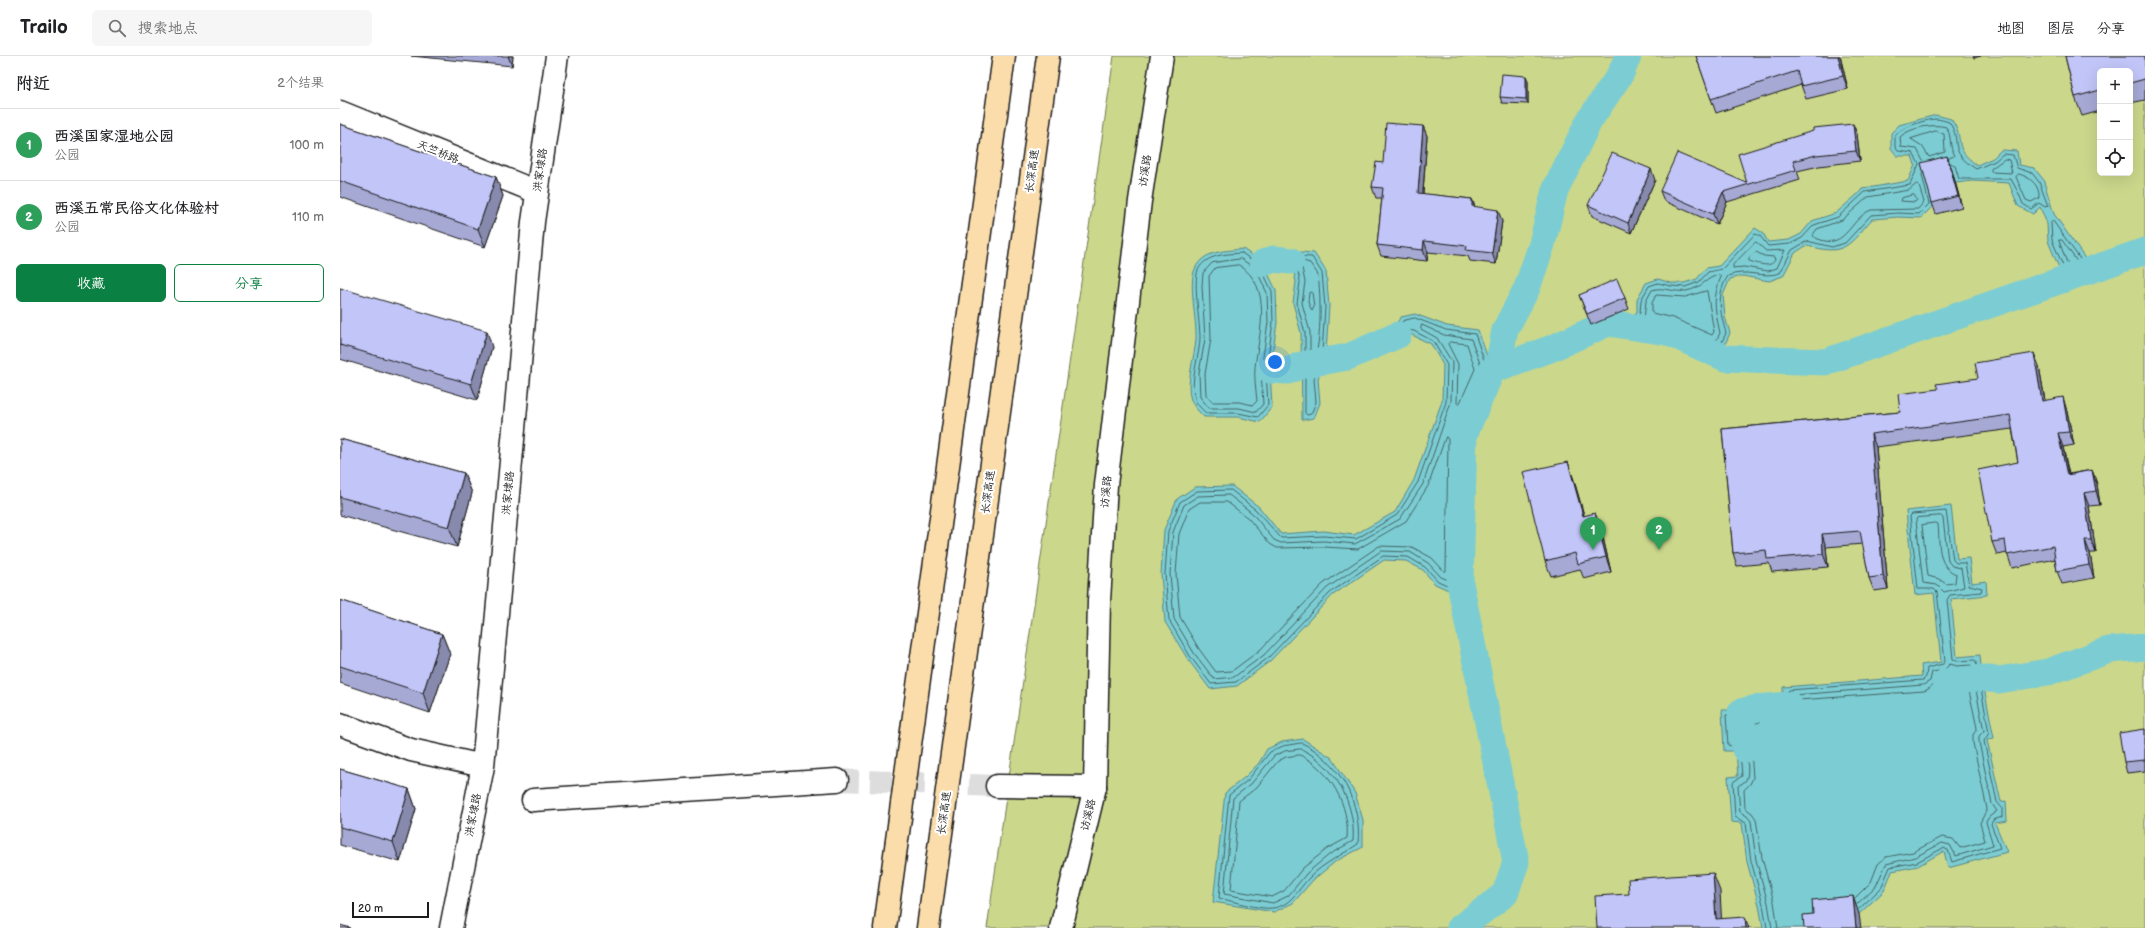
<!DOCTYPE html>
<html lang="zh">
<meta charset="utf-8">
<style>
:root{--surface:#fff;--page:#f6f6f6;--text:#202124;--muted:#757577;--line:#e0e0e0;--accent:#0b8043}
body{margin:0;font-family:"Balsamiq Sans","LXGW WenKai TC",sans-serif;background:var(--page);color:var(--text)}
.controls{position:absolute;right:12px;top:12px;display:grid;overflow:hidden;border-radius:6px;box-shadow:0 4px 16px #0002}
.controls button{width:36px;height:36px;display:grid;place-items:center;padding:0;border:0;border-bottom:1px solid var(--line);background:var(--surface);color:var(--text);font:20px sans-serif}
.scale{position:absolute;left:12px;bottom:10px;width:77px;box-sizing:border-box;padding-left:4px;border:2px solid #1c1c1c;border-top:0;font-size:11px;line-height:14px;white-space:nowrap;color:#1c1c1c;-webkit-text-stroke:3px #fff;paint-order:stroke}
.you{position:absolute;left:935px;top:306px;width:14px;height:14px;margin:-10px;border:3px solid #fff;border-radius:50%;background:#1a73e8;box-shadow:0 0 0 6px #1a73e833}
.badge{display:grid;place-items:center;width:26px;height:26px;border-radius:50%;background:var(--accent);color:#fff;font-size:13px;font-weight:700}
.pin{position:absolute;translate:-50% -33px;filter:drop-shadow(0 1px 2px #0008)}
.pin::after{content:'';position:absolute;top:21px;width:14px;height:12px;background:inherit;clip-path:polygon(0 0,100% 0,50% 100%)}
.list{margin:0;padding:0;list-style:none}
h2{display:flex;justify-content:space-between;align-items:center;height:52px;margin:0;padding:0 16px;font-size:17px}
h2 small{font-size:13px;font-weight:400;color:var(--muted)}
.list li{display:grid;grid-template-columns:26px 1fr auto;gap:12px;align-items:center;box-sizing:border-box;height:72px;padding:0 16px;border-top:1px solid var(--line)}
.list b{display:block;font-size:15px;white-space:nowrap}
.list p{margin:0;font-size:13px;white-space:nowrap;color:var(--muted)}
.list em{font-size:13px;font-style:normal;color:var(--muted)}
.actions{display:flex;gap:8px;padding:12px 16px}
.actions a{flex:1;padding:9px 0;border:1px solid var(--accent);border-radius:6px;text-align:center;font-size:14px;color:var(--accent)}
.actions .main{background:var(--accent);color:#fff}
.icon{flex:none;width:22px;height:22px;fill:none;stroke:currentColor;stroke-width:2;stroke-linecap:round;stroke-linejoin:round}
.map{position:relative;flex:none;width:1805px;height:872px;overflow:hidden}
header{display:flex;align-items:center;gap:24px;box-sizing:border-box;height:56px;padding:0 20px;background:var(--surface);border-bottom:1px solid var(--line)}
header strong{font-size:19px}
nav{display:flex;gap:22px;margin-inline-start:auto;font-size:14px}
.search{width:280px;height:36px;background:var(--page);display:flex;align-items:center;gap:10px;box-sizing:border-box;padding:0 14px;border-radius:6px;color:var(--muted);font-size:15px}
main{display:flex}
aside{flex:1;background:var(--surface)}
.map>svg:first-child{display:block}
.green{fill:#cbd78b;stroke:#747a54;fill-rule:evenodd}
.water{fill:#7ccdd3;stroke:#56868a}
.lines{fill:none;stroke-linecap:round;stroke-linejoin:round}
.shore{stroke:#426365;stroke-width:1}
.canal{stroke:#7ccdd3;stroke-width:27}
.street-tunnel{stroke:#ddd;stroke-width:22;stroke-dasharray:22 11;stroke-linecap:butt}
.street-casing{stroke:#1c1c1c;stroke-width:25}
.secondary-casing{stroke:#1c1c1c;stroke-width:25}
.highway-casing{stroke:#1c1c1c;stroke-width:25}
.street{stroke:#fff;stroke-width:22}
.secondary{stroke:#fff;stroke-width:22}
.highway{stroke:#fbddab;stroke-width:22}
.wall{fill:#a6a9d4;stroke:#1c1c1c}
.shaded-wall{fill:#878aad;stroke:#1c1c1c}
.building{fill:#c1c5f7;stroke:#1c1c1c}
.labels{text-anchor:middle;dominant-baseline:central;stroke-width:4;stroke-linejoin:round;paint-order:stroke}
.street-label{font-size:11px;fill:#1c1c1c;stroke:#fff}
</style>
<header>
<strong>Trailo</strong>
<div class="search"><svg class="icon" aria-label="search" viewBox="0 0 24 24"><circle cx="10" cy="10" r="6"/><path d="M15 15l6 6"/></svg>搜索地点</div>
<nav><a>地图</a><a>图层</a><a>分享</a></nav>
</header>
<main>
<aside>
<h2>附近<small>2个结果</small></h2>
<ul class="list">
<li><span class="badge" style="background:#2e9e5b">1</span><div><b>西溪国家湿地公园</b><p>公园</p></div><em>100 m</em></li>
<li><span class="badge" style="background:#2e9e5b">2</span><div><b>西溪五常民俗文化体验村</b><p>公园</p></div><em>110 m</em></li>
</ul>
<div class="actions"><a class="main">收藏</a><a>分享</a></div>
</aside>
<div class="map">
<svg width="1805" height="872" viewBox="0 0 1805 872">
<rect width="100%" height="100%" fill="#fff"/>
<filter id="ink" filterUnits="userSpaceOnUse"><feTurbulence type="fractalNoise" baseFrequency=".025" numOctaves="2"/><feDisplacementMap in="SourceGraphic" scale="8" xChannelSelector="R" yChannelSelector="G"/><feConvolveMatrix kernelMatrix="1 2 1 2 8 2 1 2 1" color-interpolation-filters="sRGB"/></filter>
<g filter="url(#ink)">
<path class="green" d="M774,0H1805V872H647ZM1760,15H1790V117H1760Z"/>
<path class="water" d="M1596,59L1611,63C1627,85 1610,90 1637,109L1653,102L1661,94L1677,95L1679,109L1694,112L1703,123L1714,158L1753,214L1724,224L1708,185L1707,168L1700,151L1693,158L1678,150L1669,127L1632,125L1616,127L1581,162L1558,161L1532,163C1510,188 1504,202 1467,189L1455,197L1443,220L1429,225L1403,220L1390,223L1383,239L1385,261L1390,277L1380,300L1327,276L1281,269L1297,256V243L1306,227L1318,223L1331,227H1344L1357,223L1366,212L1379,210L1415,172L1423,177L1428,186L1449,184L1461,178L1472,165L1496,157L1519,137L1522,133L1568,125L1575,109L1572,100H1557L1551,92V77L1559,69Z
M903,193L923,207L936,234L937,267L930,314L932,351L920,366L898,361H864C860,357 853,350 851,344C845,328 855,300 856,283C857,265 848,227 855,213C863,194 886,195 903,193Z
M949,195L974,197L986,215L989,250L986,297L978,323L980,347L974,362L962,364L961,277L953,247L956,226Z
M1075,258L1107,270L1138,274L1152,314L1124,379L1121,463L1122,540L1095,528L1083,514L1066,505L1044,504L993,539L930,605L897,630L870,633L847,602L825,566L821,518L824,474L837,443L855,431L892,430L919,451L941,478L984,475L1014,479L1055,456L1074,424L1102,345L1103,309L1091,288L1072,279H1058L1055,269L1061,261Z
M1611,450L1617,503L1629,502L1632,527L1646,525L1647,539L1611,543L1617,601L1640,599L1642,622L1654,682L1647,684L1661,746L1666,745L1667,765L1655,767L1667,796L1608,812L1604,795L1578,810L1552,815L1544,835L1519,858L1478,861L1479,872H1423L1419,849L1407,806L1402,767L1391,766L1388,721L1398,720L1396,695H1384L1382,654H1398L1401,656L1413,653L1414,641L1443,639V631L1582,620L1581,609L1601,606L1594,537L1575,539L1566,455Z
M963,683L992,702L1015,737L1023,764V791L996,805L973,824L953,847L934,856L873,846L885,737L905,721L919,707L927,693L942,686Z"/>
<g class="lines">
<path class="shore" d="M1596,75L1604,78L1605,96L1589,101L1582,90L1571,83Z
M1665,103L1669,104L1672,117L1651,116V113Z
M1583,105L1577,93L1561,91L1560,81C1569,72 1593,67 1606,71C1612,79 1609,90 1614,100L1609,102
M1583,115L1582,119L1589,148L1579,158L1558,157L1531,159L1505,187L1492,191L1467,185L1452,194L1440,217C1422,223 1406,212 1388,220C1376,238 1380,257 1386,277L1378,294L1328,272L1293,266L1300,257L1301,244L1309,230L1318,227L1331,230L1345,231L1359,226L1368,216L1382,213L1415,178L1420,180L1428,190L1450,188L1462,182L1474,169L1498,161L1525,136L1570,129L1579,108L1573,97L1558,95L1555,91V79C1561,72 1586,63 1596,63C1600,63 1605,65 1609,66C1624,87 1605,93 1636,113L1655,105L1663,98L1673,99L1677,112L1692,117L1699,126L1708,150L1705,151L1699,147L1691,153L1683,148L1679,138L1671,123H1619L1615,110L1611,107
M1679,118C1690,121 1700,129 1699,142L1691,146L1686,144L1676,121Z
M1577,128L1579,130L1584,146L1578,153L1531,154C1508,163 1506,199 1472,180L1477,173L1502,164L1528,141L1569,134Z
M1574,139L1577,144L1575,146L1561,145L1562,142Z
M1713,165L1745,210V212L1726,217L1712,184L1711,167Z
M1719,184H1722L1738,207L1737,210L1729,211Z
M1416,186L1426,195L1445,194L1437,212L1428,215L1404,211L1393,212V209Z
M1416,196L1424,200L1434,201L1435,204C1430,213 1417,207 1409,205V202Z
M902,197L920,210L932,235L933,266L926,315L928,349L918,361L898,357H866C863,354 856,348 855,343C849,325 860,299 860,282C860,266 853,227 858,214C866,198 887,198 902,197Z
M955,200L972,201L982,217L985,251L982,296L974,323L976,346L971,358L967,359L965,357V277L957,247L960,226Z
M901,203L916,213L927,237L928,266L921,315L923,348L916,356L899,352H869L860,341L859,317L865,283L862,230L863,217L872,207Z
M963,205L970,207C972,211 977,215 978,220C981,236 982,296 972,307L970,306V276L962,247L965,226L961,207Z
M899,209C934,231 919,277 915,311C914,322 916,334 917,345L913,349L899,346H872L866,339L865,318L871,283L869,220L875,212Z
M1379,219L1381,221C1372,243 1375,254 1380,277L1375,287L1330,267L1304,263L1306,245L1312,234C1323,230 1335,237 1346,235C1363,232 1366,221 1379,219Z
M1367,235L1374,276L1372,279L1333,262L1312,257V247L1316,239L1345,241Z
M972,236L974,251L972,255L968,246L969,237Z
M1075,262L1106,274L1135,278L1147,313L1120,378L1118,532L1116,533L1098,525L1085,511L1068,501L1043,500L991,536L928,602L896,626L871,628L850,600L829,564L825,518L828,475L840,446L857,435L891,434L916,454L941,482L984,480L1016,483L1057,459L1078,426L1106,346L1107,309L1093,285L1074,275L1060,273V270L1063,265Z
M1082,269L1104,279L1131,283L1142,313L1115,378L1113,524L1111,525L1101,521L1088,507L1070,496L1041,495L987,532L924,599L894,621L874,623L854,597L834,563L830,518L833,476L844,449L858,440L889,439L912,457L934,484L941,487L984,485L1015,488L1060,463L1083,428L1111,346L1112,306L1097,282L1081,273Z
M1110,286L1127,288L1135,313L1119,349L1117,347L1118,308L1108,288Z
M1106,381L1108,383L1106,515H1104L1092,502L1072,491L1039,490L983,528L920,594L892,615L876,616L859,593L840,561L836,518L839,478L849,453L860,446H887L908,462L930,488L937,492L984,491L1018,493L1066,465L1088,430Z
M1601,460L1603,462L1608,505L1612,510L1621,512L1624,531L1604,536L1597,529L1583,527L1576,464L1577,462Z
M1596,467L1598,468C1600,486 1596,510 1616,518L1615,527L1606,528L1599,523L1588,520L1582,469Z
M962,687C1000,705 1022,748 1018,788C1002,799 984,807 970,821C959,832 951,850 933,852C921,854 892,845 879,842L889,739L908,724L930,696L943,690Z
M961,693C995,708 1016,748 1013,785L990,798L967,817L948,840L933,847L884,838L893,742L911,728L934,700L945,695Z
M960,699C990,713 1010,750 1007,782L987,793L963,812L944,835L932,841L891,834L899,745L916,732L938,705L946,701Z
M1427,872L1423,848L1411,805L1406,767L1395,761L1393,726L1402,720L1400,695L1398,692L1388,689L1386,659L1396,658L1402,660L1415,656L1419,645L1444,643L1449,634L1583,624L1586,621L1587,612L1603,608L1605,605L1597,536L1594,533H1578L1570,460L1572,458L1606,455L1613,504L1616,507H1625L1629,529L1642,532L1641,536L1610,539L1607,544L1613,603L1617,605L1634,604L1636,605L1649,677L1644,685L1657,746L1662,752V761L1653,764L1651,768L1660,792L1612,806L1608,794L1603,792L1577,806L1550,811L1541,832L1519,853
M1432,872L1428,847L1416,804L1411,765L1407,760L1400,756L1398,730C1400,728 1404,727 1406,724C1410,717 1407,694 1402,688L1393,685L1392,664C1396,663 1397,665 1401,665C1412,665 1420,660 1423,650L1445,648L1454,639L1583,629L1590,625L1592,616L1604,614L1610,608L1617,610L1631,609L1644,675L1639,680V686L1652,748L1657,755L1649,761L1646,766L1653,789L1616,800L1610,789L1602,787L1575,801L1546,808L1536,830L1517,848
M1438,872L1434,846L1422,802L1416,763L1412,757L1405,752L1404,734L1410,728L1413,722L1411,694L1408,686L1399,680L1398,672L1420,666L1429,655L1449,653L1458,644L1584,635C1593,632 1592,627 1598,622C1602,618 1619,616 1625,616L1637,672L1633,679V687L1647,753L1640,767L1645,785L1620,792L1613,783L1602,781L1573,796L1546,801L1538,808L1531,826L1515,842"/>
<path class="canal" d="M923,207L934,203L951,205
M1158,311L1165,274L1187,232L1202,188L1215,134L1249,65L1281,17L1288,0
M930,314L948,315L961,309L1008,301L1058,279
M1606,626L1642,622L1659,624L1708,616L1769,594L1805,591
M1405,693L1401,656L1418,652L1449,649
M1120,872L1165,838L1176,806L1120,527L1124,379L1152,314L1210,293L1268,267L1327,276L1385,302L1485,306L1805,195"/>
<path class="street-tunnel" d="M497,724L657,730"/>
<defs>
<path id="street" d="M0,56L197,136
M0,668L71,694L143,710
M657,730L755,731
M193,744L497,724
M111,872L143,710L193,166L217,0"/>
<path id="secondary" d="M721,872L755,731L759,545L766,429L800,145L822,0"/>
<path id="highway" d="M545,872L664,0
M588,872L708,0"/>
</defs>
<use href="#street" class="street-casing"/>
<use href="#secondary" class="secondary-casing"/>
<use href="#highway" class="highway-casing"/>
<use href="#street" class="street"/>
<use href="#secondary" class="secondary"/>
<use href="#highway" class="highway"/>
</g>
<path class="wall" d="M71,0H173L172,10Z
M1356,0H1500L1508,33L1466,43L1461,29L1376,57Z
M1633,0H1641L1634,2Z
M1725,0H1805V44L1790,47V15H1760V55L1742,60L1735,41Z
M1186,20L1188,25V48L1162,47L1160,41Z
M0,68L156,121L163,140L145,191L0,141Z
M1513,68L1517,78L1520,105L1479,110L1457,115L1460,124L1387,146L1377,168L1324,145L1320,135L1407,127Z
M1083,70L1087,80L1083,138L1132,143L1135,151L1162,165L1156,208L1130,205L1128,200L1088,196L1087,205L1041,200L1037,189L1042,142H1036L1032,131L1043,107Z
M1607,100L1611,111L1622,151L1596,158L1592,147Z
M1315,124L1291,177L1252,160L1248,149Z
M0,232L152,291L137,344L0,303Z
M1239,239L1285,242L1289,253L1251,269Z
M1699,310L1705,344L1727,355L1734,389L1723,391L1729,418L1752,414L1757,428L1760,449L1749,450L1756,497H1750L1754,522L1722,528L1717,515L1715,503L1672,512L1667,497L1657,499L1652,486L1678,406L1672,373L1536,391L1548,533L1534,535L1529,522L1523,488L1486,491L1488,511L1432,516L1429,507L1397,510L1393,497L1382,373L1560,356L1598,333L1638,322Z
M0,383L124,417L132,437L117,491L0,459Z
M1233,421L1244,460L1261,473L1271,516L1244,523L1240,513L1211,520L1205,505Z
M0,544L102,578L110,598L90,657L0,627Z
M1805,673V715L1787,717L1784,706Z
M0,713L69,733L76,753L60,806L0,789Z"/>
<path class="shaded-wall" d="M168,0H173L172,10Z
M1498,0H1500L1508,33L1503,20Z
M1186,20L1188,25V48L1186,43Z
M1513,68L1517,78L1520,105L1516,95Z
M1083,70L1087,80L1082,148L1078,137Z
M1607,100L1611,111L1622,151L1618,140Z
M1311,113L1315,124L1291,177L1288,167Z
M156,121L163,140L145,191L138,173Z
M1383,136L1387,146L1377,168L1373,158Z
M1132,143L1136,154L1132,150Z
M1158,154L1162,165L1156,208L1152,197Z
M1084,185L1088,196L1087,205L1083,194Z
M147,275L152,291L137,344L131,328Z
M1694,297L1699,310L1707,358L1702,345Z
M1723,341L1727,355L1734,389L1729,376Z
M1718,377L1723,391L1731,432L1727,419Z
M1531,378L1536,391L1548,533L1543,520Z
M1228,406L1233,421L1249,476L1243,460Z
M1752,414L1757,428L1760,449L1756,435Z
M124,417L132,437L117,491L109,471Z
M1744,437L1749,450L1756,497L1751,484Z
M1255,457L1261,473L1271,516L1266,501Z
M1482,478L1486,491L1488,511L1483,498Z
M1745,484L1750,497L1754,522L1749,509Z
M102,578L110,598L90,657L83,637Z
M69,733L76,753L60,806L53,786Z
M1373,817L1380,835L1382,872L1376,863Z
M1513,840L1519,858L1521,872H1516Z
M1405,861L1409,872H1406Z"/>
<path class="building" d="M1356,0H1498L1503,20L1461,30L1457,15L1371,43Z
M1725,0H1805V23L1790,27V15H1760V34L1735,41Z
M1162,18L1186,20V43L1160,41Z
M1046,67L1083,70L1078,137L1132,143V150L1158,154L1152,197L1126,194L1127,190L1084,185L1083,194L1037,189L1043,132L1032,131L1036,106L1043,107Z
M0,68L156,121L138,173L0,125Z
M1513,68L1516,95L1476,99L1453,105L1456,114L1383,136L1373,158L1320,135L1337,97L1407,127L1398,98L1473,75V72Z
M1272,97L1311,113L1288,167L1248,149Z
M1607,100L1618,140L1592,147L1581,107Z
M1277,223L1285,242L1247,258L1239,239Z
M0,232L147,275L131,328L0,289Z
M1694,297L1702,345L1723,341L1729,376L1718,377L1727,419L1752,414L1756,435L1744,437L1751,484H1745L1749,509L1717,515L1713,490L1667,499L1665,484L1652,486L1638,414L1678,406L1670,359L1531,378L1543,520L1529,522L1520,475L1482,478L1483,498L1427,503L1426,494L1393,497L1382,373L1560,356L1558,338L1598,333L1596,328L1638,322L1635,307Z
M0,383L124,417L109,471L0,441Z
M1228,406L1243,460L1255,457L1266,501L1238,508L1235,497L1205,505L1183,416Z
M0,544L102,578L83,637L0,610Z
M1805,673V704L1784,706L1779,677Z
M0,713L69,733L53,786L0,771Z
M1373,817L1376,863L1405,861L1406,872H1257L1255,840L1289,838L1288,823Z
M1513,840L1516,872H1464L1463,859L1473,858L1472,844Z
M0,869L11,872H0Z"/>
</g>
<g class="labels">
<g class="street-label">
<text transform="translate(98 96) rotate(22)">天竺桥路</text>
<text transform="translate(200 114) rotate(-82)">洪家埭路</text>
<text transform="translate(692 115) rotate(-82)">长深高速</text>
<text transform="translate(805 115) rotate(-81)">访溪路</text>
<text transform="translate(648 436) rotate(-82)">长深高速</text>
<text transform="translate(766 436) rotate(-85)">访溪路</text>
<text transform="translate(168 437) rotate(-85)">洪家埭路</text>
<text transform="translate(604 757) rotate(-82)">长深高速</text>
<text transform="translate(133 759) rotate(-79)">洪家埭路</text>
<text transform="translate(748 759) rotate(-77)">访溪路</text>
</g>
</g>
</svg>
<div class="controls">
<button>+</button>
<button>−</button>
<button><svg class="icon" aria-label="locate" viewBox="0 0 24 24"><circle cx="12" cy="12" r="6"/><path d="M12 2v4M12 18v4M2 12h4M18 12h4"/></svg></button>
</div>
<div class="scale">20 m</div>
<div class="you"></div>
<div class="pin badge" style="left:1253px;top:494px;background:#2e9e5b">1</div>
<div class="pin badge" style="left:1319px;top:494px;background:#2e9e5b">2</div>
</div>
</main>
